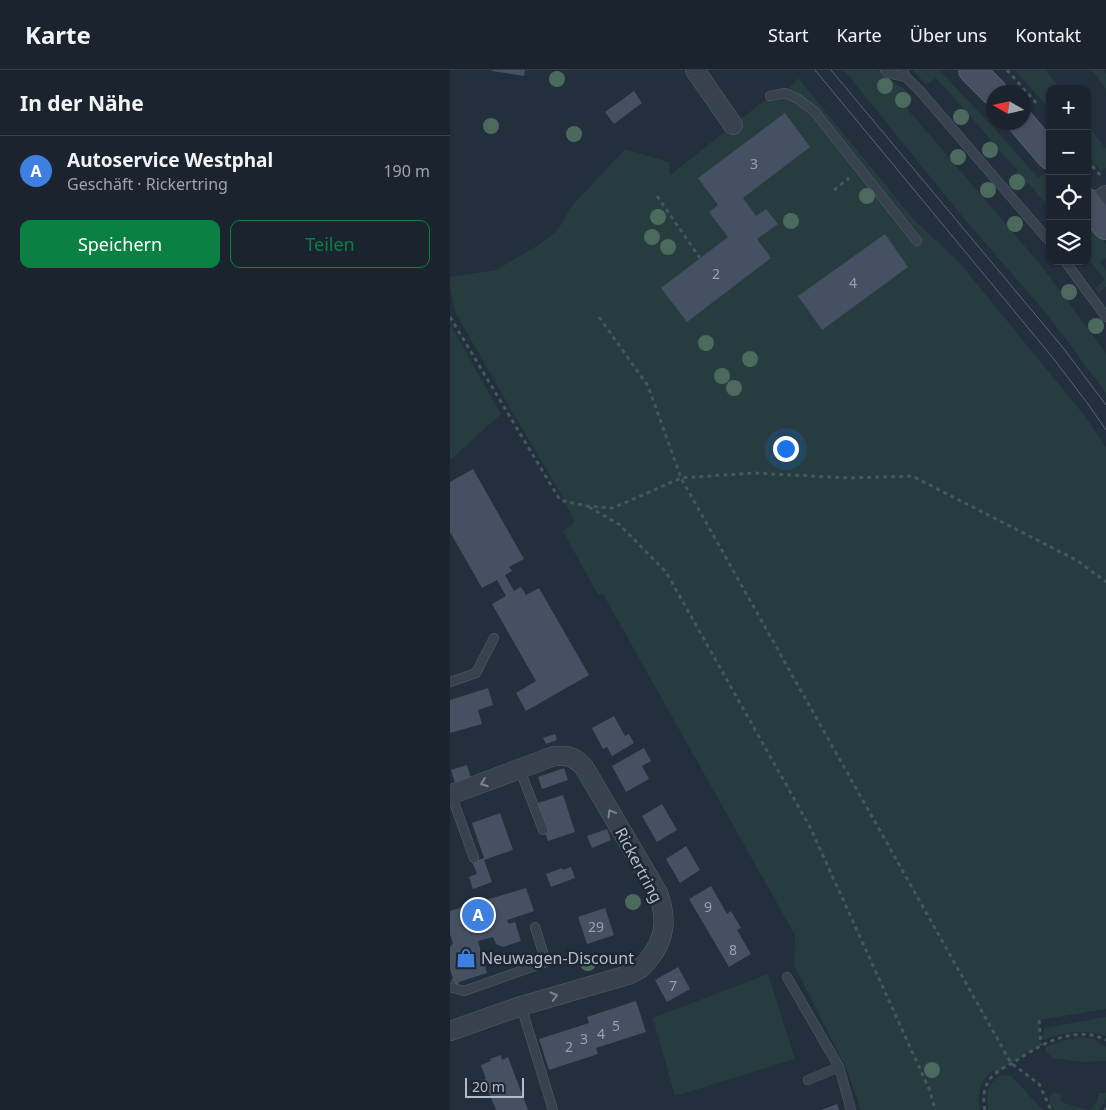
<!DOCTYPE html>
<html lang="de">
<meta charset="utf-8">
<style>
:root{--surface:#1b232e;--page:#282f3a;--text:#f1f3f6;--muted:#a0a4aa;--line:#39404a;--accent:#0b8043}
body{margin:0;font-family:"Noto Sans",sans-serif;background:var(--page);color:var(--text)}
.controls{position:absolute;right:15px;top:15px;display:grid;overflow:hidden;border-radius:10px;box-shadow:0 1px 4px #0004}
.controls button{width:45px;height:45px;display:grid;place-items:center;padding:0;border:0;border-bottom:1px solid var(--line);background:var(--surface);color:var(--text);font:25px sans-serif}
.compass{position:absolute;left:536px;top:15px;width:45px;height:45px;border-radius:50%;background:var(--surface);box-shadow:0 1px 4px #0004;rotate:279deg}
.scale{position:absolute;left:15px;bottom:12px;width:59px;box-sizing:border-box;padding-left:5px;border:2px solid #b4bcc9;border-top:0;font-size:14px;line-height:18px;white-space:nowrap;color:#b4bcc9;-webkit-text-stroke:4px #1d2633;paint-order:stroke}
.you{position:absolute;left:335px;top:378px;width:18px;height:18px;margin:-12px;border:4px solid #fff;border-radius:50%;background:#1a73e8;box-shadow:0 0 0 8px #1a73e833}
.badge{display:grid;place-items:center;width:32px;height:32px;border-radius:50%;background:var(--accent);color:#fff;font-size:16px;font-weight:700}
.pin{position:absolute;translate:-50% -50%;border:2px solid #fff;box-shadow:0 1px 5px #0006}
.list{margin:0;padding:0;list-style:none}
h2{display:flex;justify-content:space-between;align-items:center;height:65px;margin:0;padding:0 20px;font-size:21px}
h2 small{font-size:16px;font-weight:400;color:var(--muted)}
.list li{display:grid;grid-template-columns:32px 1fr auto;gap:15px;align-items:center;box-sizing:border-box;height:70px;padding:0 20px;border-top:1px solid var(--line)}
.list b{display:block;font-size:19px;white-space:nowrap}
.list p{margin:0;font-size:16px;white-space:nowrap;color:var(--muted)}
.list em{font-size:16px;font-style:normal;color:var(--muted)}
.actions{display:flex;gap:10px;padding:15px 20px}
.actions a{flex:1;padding:11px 0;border:1px solid var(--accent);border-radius:10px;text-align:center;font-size:18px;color:var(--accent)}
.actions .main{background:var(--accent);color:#fff}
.icon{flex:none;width:28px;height:28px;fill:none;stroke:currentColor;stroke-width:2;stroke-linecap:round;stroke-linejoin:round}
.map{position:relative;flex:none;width:656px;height:1040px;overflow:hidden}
header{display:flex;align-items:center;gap:30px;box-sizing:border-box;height:70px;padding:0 25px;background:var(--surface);border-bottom:1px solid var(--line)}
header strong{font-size:24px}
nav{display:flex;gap:28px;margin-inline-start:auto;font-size:18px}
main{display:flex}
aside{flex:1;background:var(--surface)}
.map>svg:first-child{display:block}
.green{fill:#263c3f}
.building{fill:#455162}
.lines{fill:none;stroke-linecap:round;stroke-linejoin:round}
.lane-casing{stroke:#565f6c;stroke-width:10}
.street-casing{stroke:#565f6c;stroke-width:20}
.secondary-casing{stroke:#565f6c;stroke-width:28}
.path{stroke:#44595c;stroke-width:3;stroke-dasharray:4 4;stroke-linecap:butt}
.lane{stroke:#38414e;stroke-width:9}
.street{stroke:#38414e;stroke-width:19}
.secondary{stroke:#465061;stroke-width:26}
.tram{stroke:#5a6575;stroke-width:1}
.tree{fill:#4b6a5d}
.oneway{stroke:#7c8592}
.labels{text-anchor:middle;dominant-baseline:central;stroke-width:5;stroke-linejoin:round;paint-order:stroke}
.number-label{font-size:14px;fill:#98a1af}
.street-label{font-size:16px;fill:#b4bcc9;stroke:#1d2633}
.poi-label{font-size:16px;fill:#b4bcc9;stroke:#1d2633;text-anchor:start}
</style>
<header>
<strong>Karte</strong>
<nav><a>Start</a><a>Karte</a><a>Über uns</a><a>Kontakt</a></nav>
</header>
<main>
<aside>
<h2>In der Nähe<small></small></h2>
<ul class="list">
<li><span class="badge" style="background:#3f7fe0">A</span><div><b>Autoservice Westphal</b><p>Geschäft · Rickertring</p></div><em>190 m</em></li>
</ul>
<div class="actions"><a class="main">Speichern</a><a>Teilen</a></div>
</aside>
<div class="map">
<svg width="656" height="1040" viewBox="0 0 656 1040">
<rect width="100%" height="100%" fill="#242f3e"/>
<path class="green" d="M394,0H428L434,6L453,18L462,27L454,35L590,194L656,283V323L600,248L512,146Z
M463,0H489L544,58L588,108L598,101L600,103V138L578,113L568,121L558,110L568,101L548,79L539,87L531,79L541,70L519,45L510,53L505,49L515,40L486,8L476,15Z
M565,0H596L610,19H600V40Z
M642,0H653L656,4V19Z
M348,8L464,150L508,191L634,345L656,377V939L589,950L591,975L546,1003L543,1000C529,1013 527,1022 530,1040H411L397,1000L344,895L345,865L153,524L148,525L113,461L125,452L111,424L60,338L5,242L0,216V207L46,200L90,174L108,160L121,137L175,79L219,92L220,105L320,26L335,23Z
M637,54L656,79V98L651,101L637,85Z
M637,149L656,174V188L650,192L656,200V217L649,223L645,218L655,210L637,187Z
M0,254L51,344L0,390Z
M318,904L345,989L225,1026L203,948Z
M656,947V966C635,958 614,962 593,970L594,958Z
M632,967L643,969L656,977V991L630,992L603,988L596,982L595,977L619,969Z
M552,1005L561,1006L593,1040H538C536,1025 536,1012 552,1005Z
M604,1022L612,1026L611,1032L638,1040H604L600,1032V1025Z
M649,1023H656C656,1031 654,1034 649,1040H640L647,1031Z"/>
<path class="building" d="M42,0H75L74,6L42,1Z
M184,21L192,33L164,54L155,42Z
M335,43L360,77L293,128L306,146L316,139L328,154L307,169L321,188L237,252L211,218L278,167L259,142L268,135L248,108Z
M435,164L458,197L372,260L348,226Z
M23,399L74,489L59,497L62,501L55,505L64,521L71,517L76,525L89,518L139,605L76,641L66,623L86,611L42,534L56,526L47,510L32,518L0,462V412Z
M38,618L43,635L28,640L32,654L0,663V630Z
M164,646L175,666L179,664L184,673L162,686L157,677L153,679L142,658Z
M105,664L107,670L96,674L93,668Z
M194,678L201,691L192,696L199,709L176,722L162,696Z
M17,695L21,708L5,713L1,700Z
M114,698L118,710L92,719L88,707Z
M113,725L125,762L98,771L85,734Z
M212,734L227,760L207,772L192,746Z
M50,743L63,780L34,790L42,812L23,819L19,807L27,804L22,792L34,788L22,753Z
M157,759L161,770L142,778L137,766Z
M236,776L250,800L230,813L216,789Z
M121,797L125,808L101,817L96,804L112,798L113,800Z
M261,816L277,844L281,841L291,858L287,860L301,884L279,897L239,829Z
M76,818L84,841L57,850L59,854L65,852L71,871L53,877L46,874L43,867L28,871L37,903L9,912L8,915L1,911L3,908L0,899V877L3,873L0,864V841Z
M155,838L164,865L137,874L128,847Z
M228,897L240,919L217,932L205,910Z
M186,931L196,962L146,978L148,984L99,1000L89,969L139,953L137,947Z
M51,985L52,990L58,987L78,1040H46L38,1020L36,1021L33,1010L36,1009L31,995L41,991L40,989Z
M387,1034L389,1040H371Z"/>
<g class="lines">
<defs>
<path id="lane" d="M435,0L438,3L456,7L453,0
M456,7L470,21L600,172
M320,26L335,23L348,29L364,41L467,171
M615,191L656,247
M0,612L26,603L44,568
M70,700L93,760
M1,724L24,788
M337,907L389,997L401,1040
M0,917L14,921L96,892L85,857
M71,936L103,1040
M358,1010L389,997"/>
<path id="street" d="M245,0L283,55
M640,136L656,125
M0,725L104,686C119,685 123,686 134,697L208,823C217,848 216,868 199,889C197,892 194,895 191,898C187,901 182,903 178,905L71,936L0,961"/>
<path id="secondary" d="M522,0L544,22
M571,52L600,86
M637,132L656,156"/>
</defs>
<use href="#lane" class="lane-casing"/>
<use href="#street" class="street-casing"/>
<use href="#secondary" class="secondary-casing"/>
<path class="path" d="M557,0L589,36
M637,90L652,107
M384,120L399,108
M207,126L250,188
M0,247L110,430L136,436L163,438L231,408L303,403L400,408L462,406L628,491L656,512
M149,247L198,316L231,408L561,993L589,1014L601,1040
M139,437L170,455L216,502L360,757L480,1021L485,1040
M589,950L591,975
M535,1040C533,1030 533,1020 539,1010C545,1002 555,997 564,992C590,975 624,954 656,970
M655,1040L656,1038"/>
<use href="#lane" class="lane"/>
<use href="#street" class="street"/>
<use href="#secondary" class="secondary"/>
<path class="tram" d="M365,0L603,288L638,334L656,360
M381,0L614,279L656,335"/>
</g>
<g class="tree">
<circle cx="107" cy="9" r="8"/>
<circle cx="435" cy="16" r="8"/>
<circle cx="453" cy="30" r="8"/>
<circle cx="511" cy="47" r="8"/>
<circle cx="41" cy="56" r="8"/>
<circle cx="124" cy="64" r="8"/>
<circle cx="540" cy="80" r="8"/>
<circle cx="508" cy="87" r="8"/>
<circle cx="567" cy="112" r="8"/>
<circle cx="538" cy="120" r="8"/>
<circle cx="417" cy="126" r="8"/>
<circle cx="208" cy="147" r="8"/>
<circle cx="341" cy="151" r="8"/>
<circle cx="565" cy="154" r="8"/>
<circle cx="202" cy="167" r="8"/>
<circle cx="218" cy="177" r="8"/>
<circle cx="619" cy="222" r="8"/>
<circle cx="646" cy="256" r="8"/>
<circle cx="256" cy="273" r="8"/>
<circle cx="300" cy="289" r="8"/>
<circle cx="272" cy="306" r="8"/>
<circle cx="284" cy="318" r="8"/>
<circle cx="183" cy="832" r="8"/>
<circle cx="138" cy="893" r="8"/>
<circle cx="482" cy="1000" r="8"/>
</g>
<defs><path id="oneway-chevron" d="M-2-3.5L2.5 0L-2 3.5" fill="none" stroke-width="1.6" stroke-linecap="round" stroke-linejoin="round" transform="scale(1.25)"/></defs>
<g class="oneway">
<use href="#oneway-chevron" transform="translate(34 713) rotate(160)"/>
<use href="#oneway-chevron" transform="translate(161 743) rotate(-121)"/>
<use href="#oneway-chevron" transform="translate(104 926) rotate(-16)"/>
</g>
<defs>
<symbol id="shop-bare" viewBox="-9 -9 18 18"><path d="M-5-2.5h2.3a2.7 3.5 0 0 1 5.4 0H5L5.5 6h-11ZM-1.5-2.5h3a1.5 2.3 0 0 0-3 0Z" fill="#3f7fe0" stroke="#1d2633" stroke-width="2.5" paint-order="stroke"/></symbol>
</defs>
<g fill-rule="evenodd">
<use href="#shop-bare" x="2" y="874" width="28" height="28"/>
</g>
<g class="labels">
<g class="number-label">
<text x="304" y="93">3</text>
<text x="266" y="203">2</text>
<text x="403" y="212">4</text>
<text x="258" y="836">9</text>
<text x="146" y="856">29</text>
<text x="283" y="879">8</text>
<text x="223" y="915">7</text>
<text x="166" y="955">5</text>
<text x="151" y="963">4</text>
<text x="134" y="968">3</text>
<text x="119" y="976">2</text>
</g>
<g class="street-label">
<text transform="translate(189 795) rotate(62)">Rickertring</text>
</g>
<g class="poi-label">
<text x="31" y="888">Neuwagen-Discount</text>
</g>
</g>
</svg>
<div class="controls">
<button>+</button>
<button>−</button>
<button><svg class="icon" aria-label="locate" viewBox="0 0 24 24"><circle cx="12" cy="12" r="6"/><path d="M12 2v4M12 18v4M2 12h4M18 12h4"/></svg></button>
<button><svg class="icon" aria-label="layers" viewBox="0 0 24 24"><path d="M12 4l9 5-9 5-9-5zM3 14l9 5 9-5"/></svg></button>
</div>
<svg class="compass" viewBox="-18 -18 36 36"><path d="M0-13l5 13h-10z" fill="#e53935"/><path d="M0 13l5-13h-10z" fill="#a0a4aa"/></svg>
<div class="scale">20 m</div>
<div class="you"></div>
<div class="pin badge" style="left:28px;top:845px;background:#3f7fe0">A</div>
</div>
</main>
